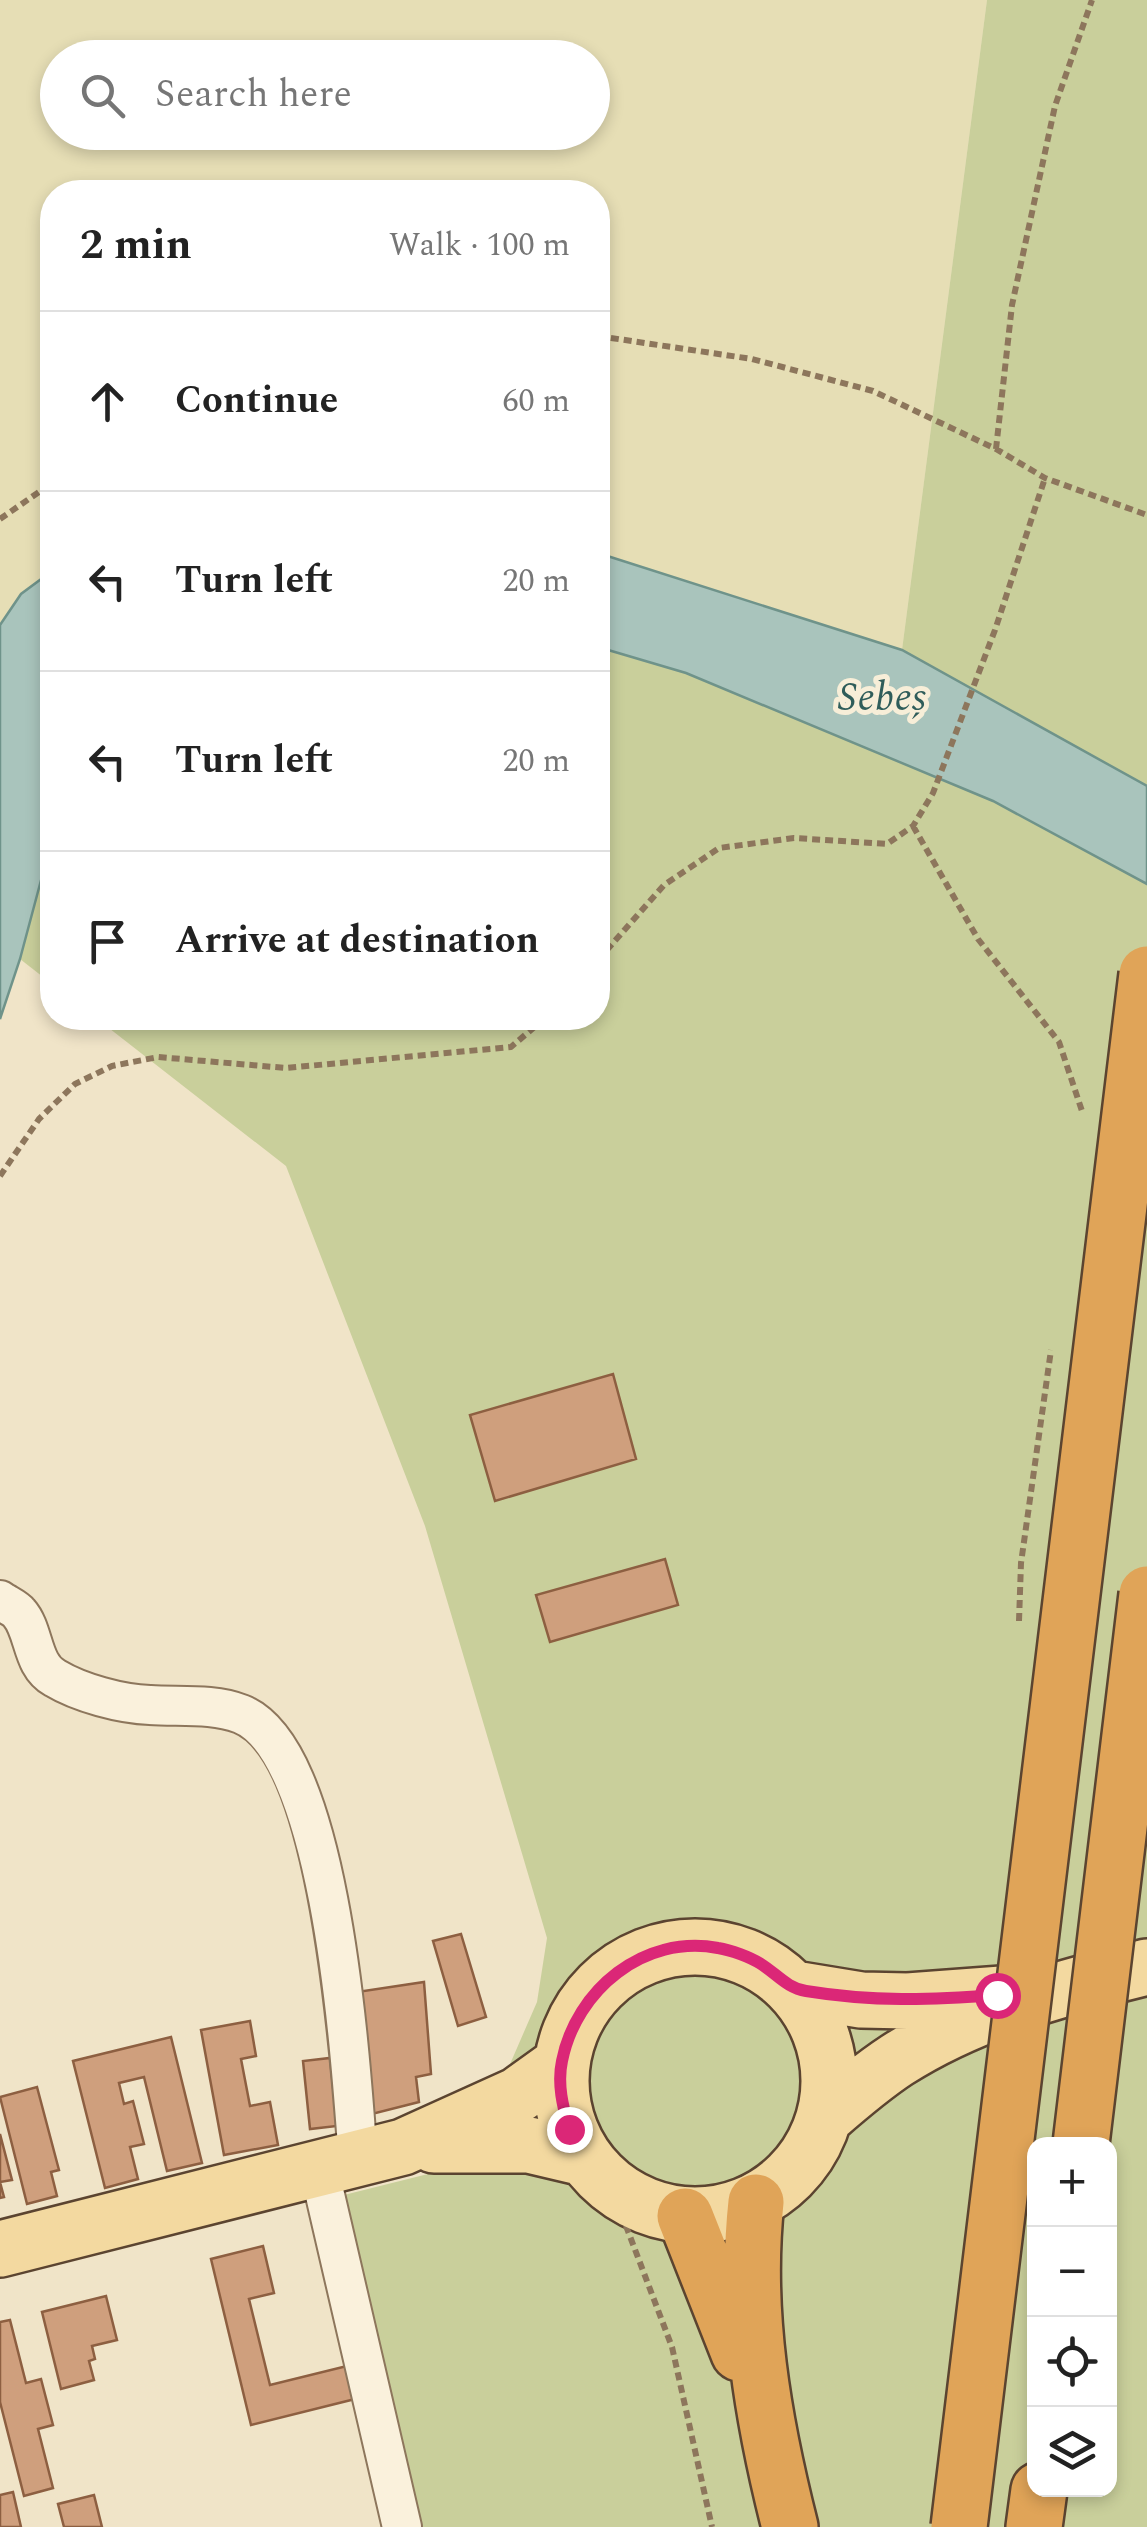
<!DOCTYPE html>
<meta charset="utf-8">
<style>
:root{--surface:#fff;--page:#f2f2f2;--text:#222;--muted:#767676;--line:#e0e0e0}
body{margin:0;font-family:Spectral,serif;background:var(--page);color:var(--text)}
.controls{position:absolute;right:30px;bottom:30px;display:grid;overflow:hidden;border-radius:20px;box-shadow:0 5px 15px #0003}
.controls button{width:90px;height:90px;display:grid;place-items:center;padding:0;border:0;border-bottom:2px solid var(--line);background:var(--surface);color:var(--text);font:50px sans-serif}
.stop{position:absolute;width:30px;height:30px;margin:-22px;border:8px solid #db2777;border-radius:50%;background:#fff}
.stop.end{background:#db2777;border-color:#fff;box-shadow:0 2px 10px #0008}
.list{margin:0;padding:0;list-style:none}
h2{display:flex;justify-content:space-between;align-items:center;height:130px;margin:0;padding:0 40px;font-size:42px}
h2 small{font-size:32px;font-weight:400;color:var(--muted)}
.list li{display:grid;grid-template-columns:65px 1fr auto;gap:30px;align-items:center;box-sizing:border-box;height:180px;padding:0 40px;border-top:2px solid var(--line)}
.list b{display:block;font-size:38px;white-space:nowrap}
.list em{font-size:32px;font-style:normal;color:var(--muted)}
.icon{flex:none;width:55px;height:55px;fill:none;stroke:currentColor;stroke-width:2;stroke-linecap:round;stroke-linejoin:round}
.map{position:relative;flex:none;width:1147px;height:2527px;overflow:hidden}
.search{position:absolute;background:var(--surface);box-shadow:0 5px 15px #0003;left:40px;top:40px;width:570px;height:110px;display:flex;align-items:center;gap:25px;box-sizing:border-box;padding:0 35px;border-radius:55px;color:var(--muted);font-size:38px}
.panel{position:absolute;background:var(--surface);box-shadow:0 5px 15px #0003;left:40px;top:180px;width:570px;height:850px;border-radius:40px}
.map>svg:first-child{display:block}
.farmland{fill:#e6deb5;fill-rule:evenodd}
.green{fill:#c9cf9b;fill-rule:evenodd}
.water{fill:#a9c4bc;stroke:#6f938a;stroke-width:2.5}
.building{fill:#cf9f7d;stroke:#8d5f41;stroke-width:2.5}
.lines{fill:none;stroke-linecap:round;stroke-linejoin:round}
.minor-casing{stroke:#8d765c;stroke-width:42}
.primary-casing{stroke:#5b4430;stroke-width:60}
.motorway-casing{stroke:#5b4430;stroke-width:60}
.path{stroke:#8d765c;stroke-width:6;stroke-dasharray:8 5;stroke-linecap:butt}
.minor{stroke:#faf1dc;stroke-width:38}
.primary{stroke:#f3d9a0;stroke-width:55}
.motorway{stroke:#e0a458;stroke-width:55}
.motorway-bridge-casing{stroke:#5b4430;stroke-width:60;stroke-linecap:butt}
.motorway-bridge{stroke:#e0a458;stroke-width:55}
.route{stroke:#db2777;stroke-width:12}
.labels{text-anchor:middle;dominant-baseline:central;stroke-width:10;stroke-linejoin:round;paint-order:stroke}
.water-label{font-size:40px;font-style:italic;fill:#2f5d5a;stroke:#f7eed8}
</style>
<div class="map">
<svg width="1147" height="2527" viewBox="0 0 1147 2527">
<rect width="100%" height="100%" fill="#f0e4c8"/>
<path class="farmland" d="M0,0H987L902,650L598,553V192H52V571L21,594L0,625ZM58,58H592V132H58Z"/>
<path class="green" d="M987,0H1147V786L902,650Z
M598,647L686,673L993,801L1147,884V2527H418L344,2195L448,2169L507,2071L537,2002L547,1938L425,1526L286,1166L96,1018H598ZM1034,2144H1110V2490H1034Z
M52,839V984L20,959Z"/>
<path class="water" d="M598,553L902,650L1147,786V884L993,801L686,673L598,647Z
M52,571V839L20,959L0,1019V625L21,594Z"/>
<path class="building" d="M613,1374L636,1459L495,1501L470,1415Z
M665,1559L678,1605L550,1642L536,1595Z
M461,1934L486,2017L458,2026L433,1941Z
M424,1982L431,2074L416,2077L419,2102L364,2116L357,1992Z
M250,2021L256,2056L241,2059L250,2106L270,2102L278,2145L224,2155L201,2030Z
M171,2037L202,2163L167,2171L144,2077L119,2083L124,2104L133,2101L144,2144L130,2147L138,2179L105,2188L73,2061Z
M330,2058L337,2126L310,2129L303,2061Z
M37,2087L59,2170L51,2172L57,2196L27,2204L0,2097Z
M0,2134L12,2180L0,2182L4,2197L0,2198Z
M263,2246L274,2293L249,2299L270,2385L355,2364L363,2397L251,2425L211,2259Z
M106,2296L117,2340L92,2346L95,2359L89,2361L94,2380L61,2389L42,2312Z
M10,2320L26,2383L41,2379L53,2425L38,2429L53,2488L24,2496L0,2402V2322Z
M13,2492L21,2527H0V2495Z
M94,2495L102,2527H64L58,2504Z"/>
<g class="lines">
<defs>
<path id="minor" d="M0,1600C5,1604 15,1608 19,1613C35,1631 31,1665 55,1678C80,1693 121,1704 150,1705C179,1707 213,1703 241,1714C333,1751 351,2069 358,2159
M319,2169L402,2527"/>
<path id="primary" d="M561 2081a134 134 0 1 1 268 0a134 134 0 1 1-268 0Z
M794,1989L861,2000L908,2001L1002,1994
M825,2117C848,2097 871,2077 897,2060C972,2012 1061,1988 1147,1967
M434,2145H529L584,2158
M0,2249L403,2147L518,2095L561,2064"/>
<path id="motorway" d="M756,2202C744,2311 763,2421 790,2527
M685,2216L739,2353
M1034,2527L1039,2490"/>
</defs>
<use href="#minor" class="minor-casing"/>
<use href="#primary" class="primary-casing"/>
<use href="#motorway" class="motorway-casing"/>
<path class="path" d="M598,336L752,359L873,391L996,449L1045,478L1147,515
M996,449L1012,305L1055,106L1092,0
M0,519L52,483
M913,826L978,939L1059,1042L1082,1111
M598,960L664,885L719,848L794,838L887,844L913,826L933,793L995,630L1045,478
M0,1176L39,1119L75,1084L112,1066L158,1057L286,1068L511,1047L545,1018
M1019,1621L1021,1563L1051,1350
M612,2189L672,2347L712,2527"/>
<use href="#minor" class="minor"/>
<use href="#primary" class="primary"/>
<use href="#motorway" class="motorway"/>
<defs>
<path id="motorway-bridge" d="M1081,2144L1147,1594
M959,2527L1147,974"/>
</defs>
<use href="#motorway-bridge" class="motorway-bridge-casing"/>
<use href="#motorway-bridge" class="motorway-bridge"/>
</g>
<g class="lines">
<path class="route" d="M569,2129C563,2107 557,2084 562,2061C576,1990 644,1934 718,1948C731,1950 750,1957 761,1964C777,1974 787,1988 806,1991C873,2002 930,2000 997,1995"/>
</g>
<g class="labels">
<g class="water-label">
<text x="882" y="698">Sebeș</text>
</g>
</g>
</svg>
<div class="controls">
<button>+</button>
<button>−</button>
<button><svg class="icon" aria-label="locate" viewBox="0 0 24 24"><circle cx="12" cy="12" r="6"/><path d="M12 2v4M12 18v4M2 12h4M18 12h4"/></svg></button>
<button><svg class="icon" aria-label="layers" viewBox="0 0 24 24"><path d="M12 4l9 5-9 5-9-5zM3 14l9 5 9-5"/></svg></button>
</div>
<div class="stop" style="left:997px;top:1995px"></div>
<div class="stop end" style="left:569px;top:2129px"></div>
<div class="search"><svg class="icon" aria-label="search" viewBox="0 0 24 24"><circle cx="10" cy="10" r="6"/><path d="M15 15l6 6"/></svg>Search here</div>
<section class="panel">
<h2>2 min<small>Walk · 100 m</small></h2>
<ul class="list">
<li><svg class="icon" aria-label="ahead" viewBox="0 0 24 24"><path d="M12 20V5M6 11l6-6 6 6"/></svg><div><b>Continue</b></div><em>60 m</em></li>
<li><svg class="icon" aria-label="left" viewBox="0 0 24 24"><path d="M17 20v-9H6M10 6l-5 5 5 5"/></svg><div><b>Turn left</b></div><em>20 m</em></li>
<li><svg class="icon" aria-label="left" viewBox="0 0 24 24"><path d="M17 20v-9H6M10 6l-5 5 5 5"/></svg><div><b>Turn left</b></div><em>20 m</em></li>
<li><svg class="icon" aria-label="arrive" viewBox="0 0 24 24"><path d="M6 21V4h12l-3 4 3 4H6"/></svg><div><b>Arrive at destination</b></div></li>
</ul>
</section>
</div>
